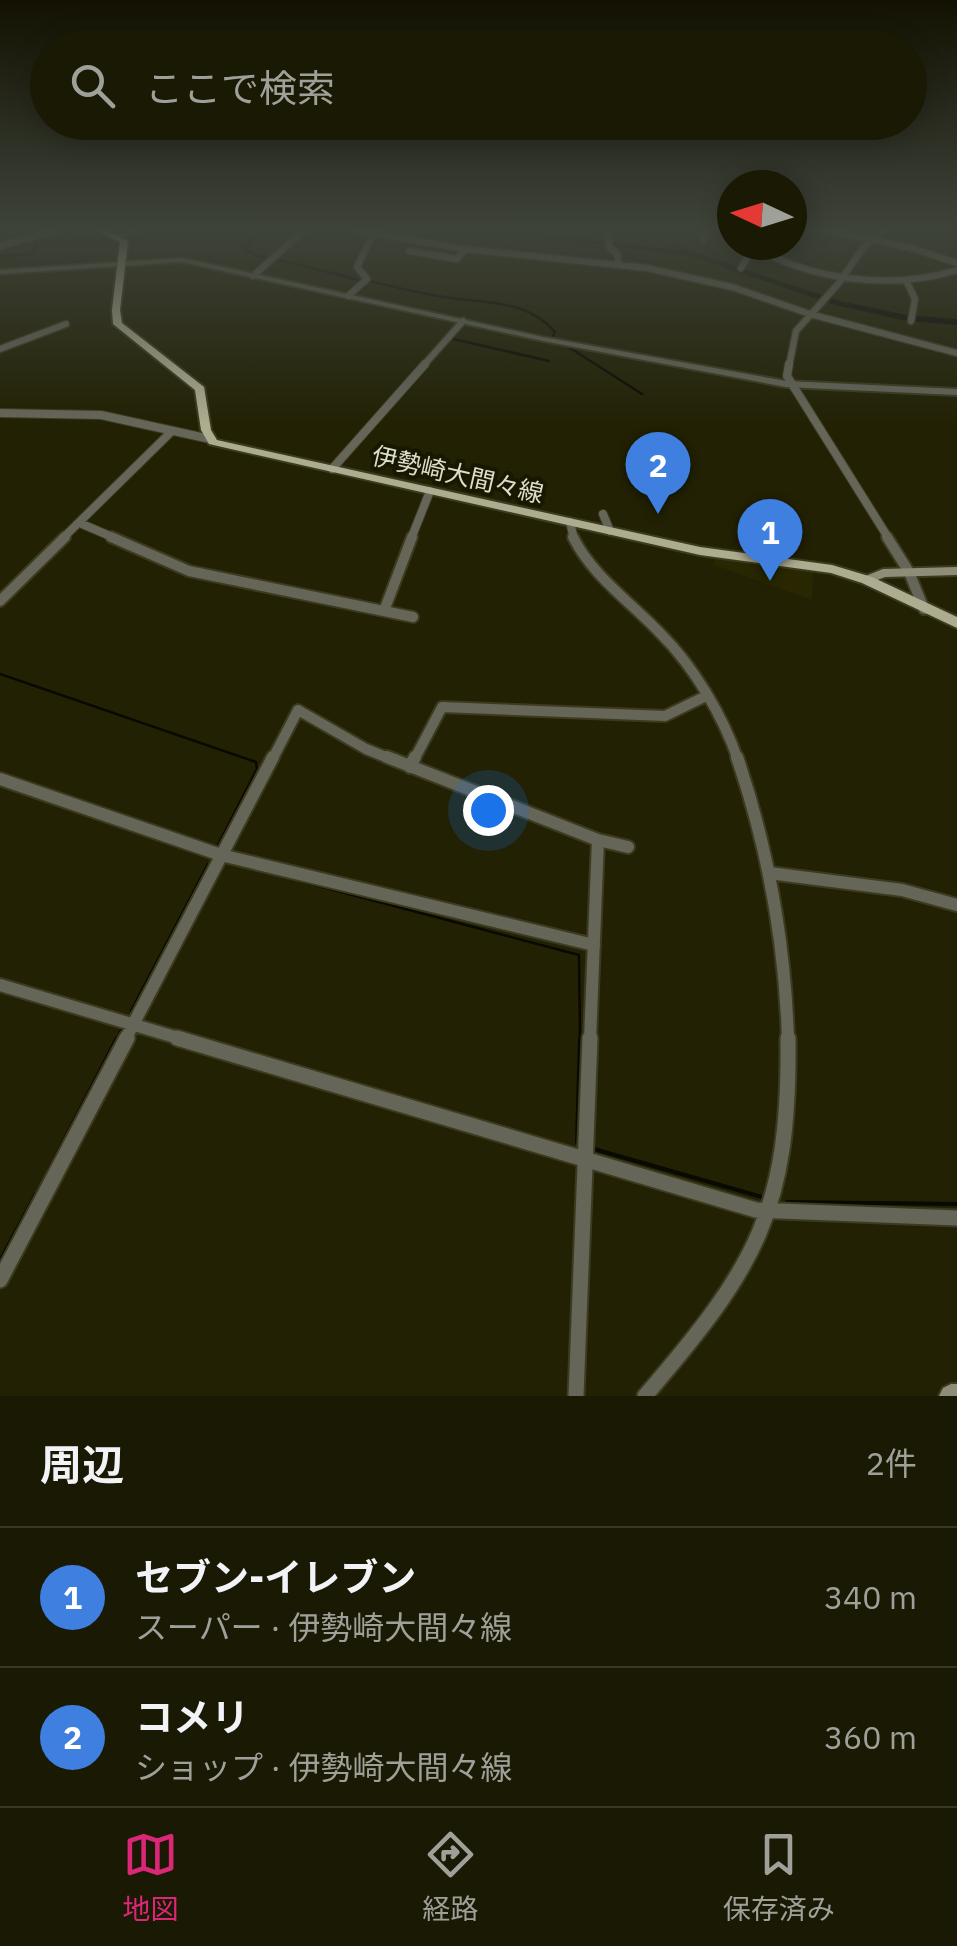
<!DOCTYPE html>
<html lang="ja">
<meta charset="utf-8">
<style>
:root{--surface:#1a1903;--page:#23220d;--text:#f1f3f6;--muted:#9fa09a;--line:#383825;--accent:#db2777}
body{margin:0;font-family:"IBM Plex Sans","Noto Sans JP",sans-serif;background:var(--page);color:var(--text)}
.compass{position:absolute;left:717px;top:170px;width:90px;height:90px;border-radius:50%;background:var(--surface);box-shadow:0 5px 25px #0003;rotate:274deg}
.you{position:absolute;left:488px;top:810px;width:35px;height:35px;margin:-25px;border:8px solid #fff;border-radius:50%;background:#1a73e8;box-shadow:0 0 0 15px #1a73e833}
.badge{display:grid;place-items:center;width:65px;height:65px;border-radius:50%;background:var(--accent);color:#fff;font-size:32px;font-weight:700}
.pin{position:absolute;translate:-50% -82px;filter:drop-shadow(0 2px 5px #0008)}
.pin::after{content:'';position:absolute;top:52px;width:35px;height:30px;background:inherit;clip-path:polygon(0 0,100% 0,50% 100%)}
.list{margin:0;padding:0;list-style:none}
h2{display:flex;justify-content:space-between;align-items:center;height:130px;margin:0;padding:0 40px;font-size:42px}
h2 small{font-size:32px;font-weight:400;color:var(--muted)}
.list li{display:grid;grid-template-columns:65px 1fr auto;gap:30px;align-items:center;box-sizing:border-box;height:140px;padding:0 40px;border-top:2px solid var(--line)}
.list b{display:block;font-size:38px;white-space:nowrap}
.list p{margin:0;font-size:32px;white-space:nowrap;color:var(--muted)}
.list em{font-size:32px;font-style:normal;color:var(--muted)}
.icon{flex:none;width:55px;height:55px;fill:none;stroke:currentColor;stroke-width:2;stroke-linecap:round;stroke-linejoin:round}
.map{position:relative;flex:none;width:957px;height:1396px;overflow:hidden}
.search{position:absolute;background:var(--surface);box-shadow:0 5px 25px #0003;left:30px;right:30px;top:30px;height:110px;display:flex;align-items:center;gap:25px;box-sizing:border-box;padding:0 35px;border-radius:55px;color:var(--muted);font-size:38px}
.sheet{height:410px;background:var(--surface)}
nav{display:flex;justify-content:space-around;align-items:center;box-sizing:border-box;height:140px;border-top:2px solid var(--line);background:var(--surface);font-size:28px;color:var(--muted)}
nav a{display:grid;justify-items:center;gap:5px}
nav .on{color:var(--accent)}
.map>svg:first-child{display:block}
.built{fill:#282701}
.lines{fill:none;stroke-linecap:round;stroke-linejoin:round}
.stream-far1{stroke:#0a0900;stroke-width:2.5}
.stream{stroke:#0a0900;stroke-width:4}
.river{fill:#0a0900;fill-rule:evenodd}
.minor-far4-casing{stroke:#3c3b20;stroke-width:9}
.minor-far3-casing{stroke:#3c3b20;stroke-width:10}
.minor-far2-casing{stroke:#3c3b20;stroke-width:14}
.minor-far1-casing{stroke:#3c3b20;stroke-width:16}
.minor-casing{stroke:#3c3b20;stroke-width:19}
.tertiary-casing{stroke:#3c3b20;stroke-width:4}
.secondary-casing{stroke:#3c3b20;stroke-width:4}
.primary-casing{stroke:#3c3b20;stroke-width:4}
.minor-far4{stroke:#656558;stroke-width:6}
.minor-far3{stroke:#656558;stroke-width:8}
.minor-far2{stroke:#656558;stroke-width:10}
.minor-far1{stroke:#656558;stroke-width:12}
.minor{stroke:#656558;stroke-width:15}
.tertiary{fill:#656558;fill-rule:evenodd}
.secondary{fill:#8d8d78;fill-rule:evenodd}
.primary{fill:#acac90;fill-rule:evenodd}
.labels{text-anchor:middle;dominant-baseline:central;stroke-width:8;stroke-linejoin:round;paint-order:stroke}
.far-street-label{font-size:25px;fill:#ddc;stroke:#181800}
</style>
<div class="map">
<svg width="957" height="1396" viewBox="0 0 957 1396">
<rect width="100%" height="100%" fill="#222104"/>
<path class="built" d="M715,557L814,569L812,600L714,565Z"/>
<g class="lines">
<path class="stream-far1" d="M128,238L203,230L254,237L244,250L270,260
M671,244L693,254
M0,256L31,254L39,242L116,240L119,252
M280,260L359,280
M128,262L181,258
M106,263L117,262
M314,287L345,294
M355,296L552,338L555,332C525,297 479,304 438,296C415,292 392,286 369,281
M453,339L549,361
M561,340L633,353
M567,346L642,394
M0,674L256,762L257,769L218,845
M266,872L579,955L580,1040
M131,1011L208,864
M116,1040L121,1030"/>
<path class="stream" d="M577,1142L580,1038
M594,1149L762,1197
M49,1170L117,1038
M787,1202L957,1204
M0,1261L36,1194"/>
<path class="river" d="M470,229H494L693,252L840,301L907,315L957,319V325L907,321L835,305L692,256Z"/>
<defs>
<path id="minor-far4" d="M352,229L465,249L647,268L732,287L810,314L957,353
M608,229L609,247L617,254L619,265
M824,229L915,249L957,263
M120,237L133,229
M704,239L706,229
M751,245C811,281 891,290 957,270
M0,246L59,229
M409,251L457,259L465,249
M741,268L753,248
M253,276L306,229
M906,280L915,299L911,321
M348,296L367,279L357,267L373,234
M0,349L66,324
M423,366L463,321
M789,366L796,331L838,284L863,248L884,229"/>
<path id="minor-far3" d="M789,364L787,376L889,539
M0,413L101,415L210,439
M332,469L425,364
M603,514L610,531
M570,522L574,539
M82,524L117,539
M62,539L172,431
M411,539L430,491"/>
<path id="minor-far2" d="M111,537L189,571L413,617
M573,537C593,577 631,602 661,634C694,667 723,716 738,760
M887,537L909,572L924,609
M0,601L65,537
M384,611L412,537
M272,760L298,710L366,749L393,760
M414,760L442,707L665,716L704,697"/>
<path id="minor-far1" d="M387,757L598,840L628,847
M737,757C768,848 785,944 788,1040
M410,767L415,757
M0,779L221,855L594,945
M769,873L902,890L957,905
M0,985L185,1040
M125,1040L273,757
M590,1040L598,840"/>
<path id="minor" d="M177,1038L756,1210L957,1218
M0,1280L127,1038
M576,1396L590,1038
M645,1396C756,1267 790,1211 788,1038"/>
<path id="tertiary" d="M182,258L543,337L786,381L957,389V395L786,387L543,341L182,262L0,274V270Z"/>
<path id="secondary" d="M957,567V575L885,577L867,584L861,580L863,577L883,569Z
M951,1384H957V1396H939L943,1388Z"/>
<path id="primary" d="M93,229H103L128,241L120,310L122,323L204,387L211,430L217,440L700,547L832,565L872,577L957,617V628L862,583L831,573L700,555L209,444L201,430L195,390L113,324L112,310L120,242Z"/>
</defs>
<use href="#minor-far4" class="minor-far4-casing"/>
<use href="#minor-far3" class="minor-far3-casing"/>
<use href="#minor-far2" class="minor-far2-casing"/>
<use href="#minor-far1" class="minor-far1-casing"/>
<use href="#minor" class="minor-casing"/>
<use href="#tertiary" class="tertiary-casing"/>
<use href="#secondary" class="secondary-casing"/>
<use href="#primary" class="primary-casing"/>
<use href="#minor-far4" class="minor-far4"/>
<use href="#minor-far3" class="minor-far3"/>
<use href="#minor-far2" class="minor-far2"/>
<use href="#minor-far1" class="minor-far1"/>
<use href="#minor" class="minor"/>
<use href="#tertiary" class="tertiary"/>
<use href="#secondary" class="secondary"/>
<use href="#primary" class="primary"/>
</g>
<linearGradient id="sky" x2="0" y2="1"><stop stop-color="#131202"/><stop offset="0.54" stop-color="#3e433a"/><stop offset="1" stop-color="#3e433a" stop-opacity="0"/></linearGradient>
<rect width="957" height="424" fill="url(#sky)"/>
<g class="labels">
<g class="far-street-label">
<text transform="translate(458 474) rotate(13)">伊勢崎大間々線</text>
</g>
</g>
</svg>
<svg class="compass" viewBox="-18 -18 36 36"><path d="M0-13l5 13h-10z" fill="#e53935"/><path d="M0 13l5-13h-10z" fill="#9fa09a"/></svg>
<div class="you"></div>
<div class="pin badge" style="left:770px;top:581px;background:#3f7fe0">1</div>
<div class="pin badge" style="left:658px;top:514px;background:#3f7fe0">2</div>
<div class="search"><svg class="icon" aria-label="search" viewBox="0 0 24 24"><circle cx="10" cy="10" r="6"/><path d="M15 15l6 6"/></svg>ここで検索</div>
</div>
<section class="sheet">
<h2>周辺<small>2件</small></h2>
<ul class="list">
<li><span class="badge" style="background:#3f7fe0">1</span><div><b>セブン-イレブン</b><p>スーパー · 伊勢崎大間々線</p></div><em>340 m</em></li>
<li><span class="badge" style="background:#3f7fe0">2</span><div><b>コメリ</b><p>ショップ · 伊勢崎大間々線</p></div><em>360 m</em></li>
</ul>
</section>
<nav>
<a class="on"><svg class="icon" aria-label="map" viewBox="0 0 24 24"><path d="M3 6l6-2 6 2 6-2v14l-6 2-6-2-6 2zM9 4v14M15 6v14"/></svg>地図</a>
<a><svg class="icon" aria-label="directions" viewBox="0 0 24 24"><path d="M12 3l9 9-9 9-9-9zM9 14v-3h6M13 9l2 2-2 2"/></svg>経路</a>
<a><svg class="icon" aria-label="saved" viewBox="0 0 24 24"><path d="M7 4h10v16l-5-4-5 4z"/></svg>保存済み</a>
</nav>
